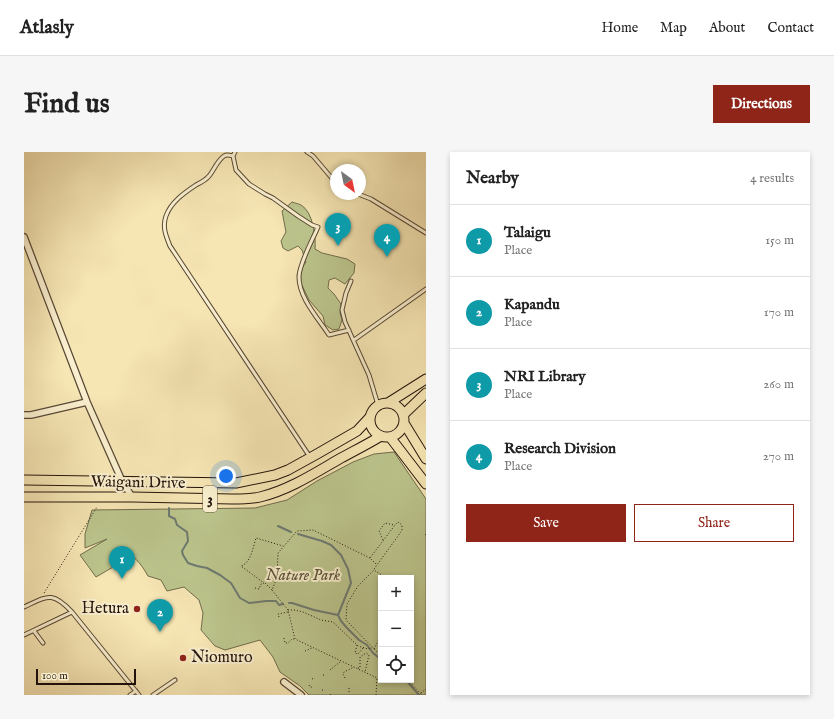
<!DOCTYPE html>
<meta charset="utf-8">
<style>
:root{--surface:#fff;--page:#f6f6f6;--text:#222;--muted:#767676;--line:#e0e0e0;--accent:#8f2418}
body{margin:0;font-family:"IM FELL English",serif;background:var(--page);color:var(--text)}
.controls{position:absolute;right:12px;bottom:12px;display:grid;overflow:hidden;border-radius:0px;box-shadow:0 2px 6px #0003}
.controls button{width:36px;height:36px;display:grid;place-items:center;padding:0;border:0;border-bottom:1px solid var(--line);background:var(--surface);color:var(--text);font:20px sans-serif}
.compass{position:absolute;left:306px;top:12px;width:36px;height:36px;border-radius:50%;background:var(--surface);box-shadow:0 2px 6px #0003;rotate:147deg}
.scale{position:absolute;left:12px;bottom:10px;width:100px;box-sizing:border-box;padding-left:4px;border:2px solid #23130c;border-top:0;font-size:11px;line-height:14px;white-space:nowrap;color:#23130c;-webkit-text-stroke:3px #f9efce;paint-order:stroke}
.you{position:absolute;left:202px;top:324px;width:14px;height:14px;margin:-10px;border:3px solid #fff;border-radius:50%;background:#1a73e8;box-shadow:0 0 0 6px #1a73e833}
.badge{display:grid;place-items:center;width:26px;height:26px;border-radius:50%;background:var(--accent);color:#fff;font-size:13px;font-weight:700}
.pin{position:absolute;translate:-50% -33px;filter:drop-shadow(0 1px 2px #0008)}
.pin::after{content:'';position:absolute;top:21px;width:14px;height:12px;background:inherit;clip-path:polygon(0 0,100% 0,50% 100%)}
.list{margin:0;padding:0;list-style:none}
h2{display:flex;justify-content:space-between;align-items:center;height:52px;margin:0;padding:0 16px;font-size:17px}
h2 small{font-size:13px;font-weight:400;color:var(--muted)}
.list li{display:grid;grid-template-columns:26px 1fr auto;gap:12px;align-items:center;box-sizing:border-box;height:72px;padding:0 16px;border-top:1px solid var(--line)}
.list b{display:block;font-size:15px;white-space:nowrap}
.list p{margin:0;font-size:13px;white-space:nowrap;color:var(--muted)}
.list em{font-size:13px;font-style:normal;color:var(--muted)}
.actions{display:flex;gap:8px;padding:12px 16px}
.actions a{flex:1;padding:9px 0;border:1px solid var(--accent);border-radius:0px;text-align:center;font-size:14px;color:var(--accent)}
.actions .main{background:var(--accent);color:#fff}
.icon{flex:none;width:22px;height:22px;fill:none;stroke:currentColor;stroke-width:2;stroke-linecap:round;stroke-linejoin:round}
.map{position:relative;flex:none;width:402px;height:543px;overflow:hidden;border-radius:0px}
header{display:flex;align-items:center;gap:24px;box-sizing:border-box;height:56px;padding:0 20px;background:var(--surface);border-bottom:1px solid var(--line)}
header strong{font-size:19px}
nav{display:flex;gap:22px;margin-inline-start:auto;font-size:14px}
.intro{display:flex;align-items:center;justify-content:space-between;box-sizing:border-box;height:96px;padding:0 24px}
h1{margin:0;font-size:28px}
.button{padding:10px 18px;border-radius:0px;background:var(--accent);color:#fff;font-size:14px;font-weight:700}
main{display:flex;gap:24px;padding:0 24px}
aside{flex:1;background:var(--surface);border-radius:0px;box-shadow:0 2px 6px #0003}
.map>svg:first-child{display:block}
.green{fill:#bcc58d;stroke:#706c4c;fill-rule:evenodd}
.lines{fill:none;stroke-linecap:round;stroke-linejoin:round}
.stream{stroke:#6d7a71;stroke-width:2}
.service-casing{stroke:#584836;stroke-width:5}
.minor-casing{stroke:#584836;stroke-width:8}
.primary-casing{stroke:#23130c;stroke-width:11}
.trunk-casing{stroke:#23130c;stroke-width:11}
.path{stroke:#23130c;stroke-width:1;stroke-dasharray:1 2;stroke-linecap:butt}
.service{stroke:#f9efce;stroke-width:3}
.minor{stroke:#f9efce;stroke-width:5.5}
.primary{stroke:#f6e6b4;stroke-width:9}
.trunk{stroke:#f6e6b4;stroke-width:9}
.poi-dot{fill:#8f2418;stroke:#f9efce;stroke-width:1.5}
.labels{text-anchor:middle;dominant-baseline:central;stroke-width:4;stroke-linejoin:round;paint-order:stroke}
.shield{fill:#f9efce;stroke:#635546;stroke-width:1}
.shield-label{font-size:15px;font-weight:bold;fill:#23130c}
.street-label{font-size:16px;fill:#23130c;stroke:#f9efce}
.park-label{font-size:16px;font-style:italic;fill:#595139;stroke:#f9efce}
.poi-label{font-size:16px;fill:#23130c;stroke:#f9efce;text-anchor:end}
</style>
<header>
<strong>Atlasly</strong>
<nav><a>Home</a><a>Map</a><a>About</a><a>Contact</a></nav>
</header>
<div class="intro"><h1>Find us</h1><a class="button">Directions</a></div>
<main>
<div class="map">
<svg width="402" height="543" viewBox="0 0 402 543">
<rect width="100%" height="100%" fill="#f6e6b4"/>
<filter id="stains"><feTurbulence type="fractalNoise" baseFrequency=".005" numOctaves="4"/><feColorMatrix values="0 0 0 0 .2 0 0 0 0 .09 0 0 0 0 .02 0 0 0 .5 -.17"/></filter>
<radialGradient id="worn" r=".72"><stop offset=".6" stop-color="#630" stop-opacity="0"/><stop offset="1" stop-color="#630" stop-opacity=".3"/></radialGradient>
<path class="green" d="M268,50C271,51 275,52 277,53C289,60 292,84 291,97L298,101L323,107L331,112L330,121L321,132L311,126L305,128L304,136L310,142L317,152L316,161L318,168L315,177L309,178L301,173L299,164L285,148L273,123L282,110L278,98L274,94L264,99L259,96L257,89L262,80L258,59Z
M370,300L402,347V543H285L276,534L256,520L249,505L236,488L201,498L191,494L177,478L179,461L175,448L160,435L143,439L137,428L124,424C116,410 110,403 95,397L101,408L72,425L56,403L83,387L61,396V382L68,358L231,356L263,348L293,329L329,310L350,302ZM357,426H387V528H357Z"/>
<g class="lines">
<path class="stream" d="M145,356V364L151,367L153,373L163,380L164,389L158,399L159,403L164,411L173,414L183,416L196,423L207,431L216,446L225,451L242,449H252L255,453L259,452
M254,374L267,380
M274,382L298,389L307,393L317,403L324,417L327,431L314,463
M265,451H268L290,458L314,463L317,469L323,476L335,488L343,493L349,501L354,505L357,509
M382,528L395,543"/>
<defs>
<path id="service" d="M211,0L209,4L212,18L225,32L241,42L249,46L274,64L288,73L294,75C289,87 275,112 275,125C275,146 294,166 305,183L325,178
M283,0L289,4L312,31
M209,4C205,3 203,2 200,4C193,9 190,18 185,24C182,28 176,31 172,33C160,41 147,50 142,64C138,75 142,84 146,94L286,305
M334,42L347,47L402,81
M327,129L322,141L318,158L321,170L345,223L354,253
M330,188L402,137
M0,455C24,444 28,439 48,460L115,543
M10,479L19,491
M0,483L48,460
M106,543L112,539
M129,543L151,528"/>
<path id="minor" d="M0,85L63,250L98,329L108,345
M0,263H7L63,250
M260,530L277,543"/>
<path id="primary" d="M364,251L402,227
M346 268a17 17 0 1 1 34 0a17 17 0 1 1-34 0Z
M379,263L402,241
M380,271L402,307
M366,285L402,332"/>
<path id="trunk" d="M0,328L212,331L251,323L264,318L293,302L333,279L346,265
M0,345H108L208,347C217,347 227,347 236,345C265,338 291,321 317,306C330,299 344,292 357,284"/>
</defs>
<use href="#service" class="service-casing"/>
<use href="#minor" class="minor-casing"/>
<use href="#primary" class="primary-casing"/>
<use href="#trunk" class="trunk-casing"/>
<path class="path" d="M401,382L402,383
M359,388L355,379L361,371L370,373
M346,406L289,378L273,379L254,401L253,426L248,438L264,458L271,487L353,526L352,543
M350,417L374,384L378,378V373L374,370L371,373L346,406L353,413
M241,431L248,438
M231,436L235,437L237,432L240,431L217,414C227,411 229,395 232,386L259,394
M20,441L73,355
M387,442L389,443
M264,458H271L279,460L297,468L309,470L334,494L344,497L346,496H348
M255,465L254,462L264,460
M260,486L261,491H264L268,487H270
M333,493L331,501L334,502L339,496
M350,497L357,483
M281,499L288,496
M357,504L322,468L323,452L334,434L350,418L362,426
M334,516H336V505L342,501L345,503L341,520
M306,518L316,510
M299,523H300
M321,526L319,522L320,520L330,515
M288,527L291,526
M384,528L398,543
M285,533L286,535H289
M298,538H299
M325,540V535
M397,541L402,537
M306,542L307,543"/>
<use href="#service" class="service"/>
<use href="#minor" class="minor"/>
<use href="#primary" class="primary"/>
<use href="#trunk" class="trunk"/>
</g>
<g class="poi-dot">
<circle cx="113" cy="457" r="4"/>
<circle cx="159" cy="506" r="4"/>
</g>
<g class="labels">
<rect class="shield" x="179" y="334" width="14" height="26" rx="3"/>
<g class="shield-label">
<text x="186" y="347">3</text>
</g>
<g class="street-label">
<text transform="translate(114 331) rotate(1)">Waigani Drive</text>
</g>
<g class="park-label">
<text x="279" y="424">Nature Park</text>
</g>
<g class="poi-label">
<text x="105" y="457">Hetura</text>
<text x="167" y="506" text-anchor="start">Niomuro</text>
</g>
</g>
<rect width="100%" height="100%" filter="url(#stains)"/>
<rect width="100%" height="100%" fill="url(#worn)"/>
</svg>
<div class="controls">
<button>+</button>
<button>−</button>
<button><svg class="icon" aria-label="locate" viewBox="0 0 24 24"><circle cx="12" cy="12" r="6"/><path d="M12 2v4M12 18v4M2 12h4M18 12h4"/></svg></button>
</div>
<svg class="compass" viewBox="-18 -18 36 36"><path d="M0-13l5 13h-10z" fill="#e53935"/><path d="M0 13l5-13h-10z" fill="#767676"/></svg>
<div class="scale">100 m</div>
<div class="you"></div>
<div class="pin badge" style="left:98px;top:427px;background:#0f9aa8">1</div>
<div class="pin badge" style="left:136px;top:480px;background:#0f9aa8">2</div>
<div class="pin badge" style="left:314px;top:94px;background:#0f9aa8">3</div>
<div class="pin badge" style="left:363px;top:105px;background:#0f9aa8">4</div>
</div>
<aside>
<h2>Nearby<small>4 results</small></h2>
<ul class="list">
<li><span class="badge" style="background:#0f9aa8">1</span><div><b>Talaigu</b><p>Place</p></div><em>150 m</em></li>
<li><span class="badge" style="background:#0f9aa8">2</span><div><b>Kapandu</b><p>Place</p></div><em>170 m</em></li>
<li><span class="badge" style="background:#0f9aa8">3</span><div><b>NRI Library</b><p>Place</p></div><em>260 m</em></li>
<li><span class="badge" style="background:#0f9aa8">4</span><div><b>Research Division</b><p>Place</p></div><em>270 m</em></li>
</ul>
<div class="actions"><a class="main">Save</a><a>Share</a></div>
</aside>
</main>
